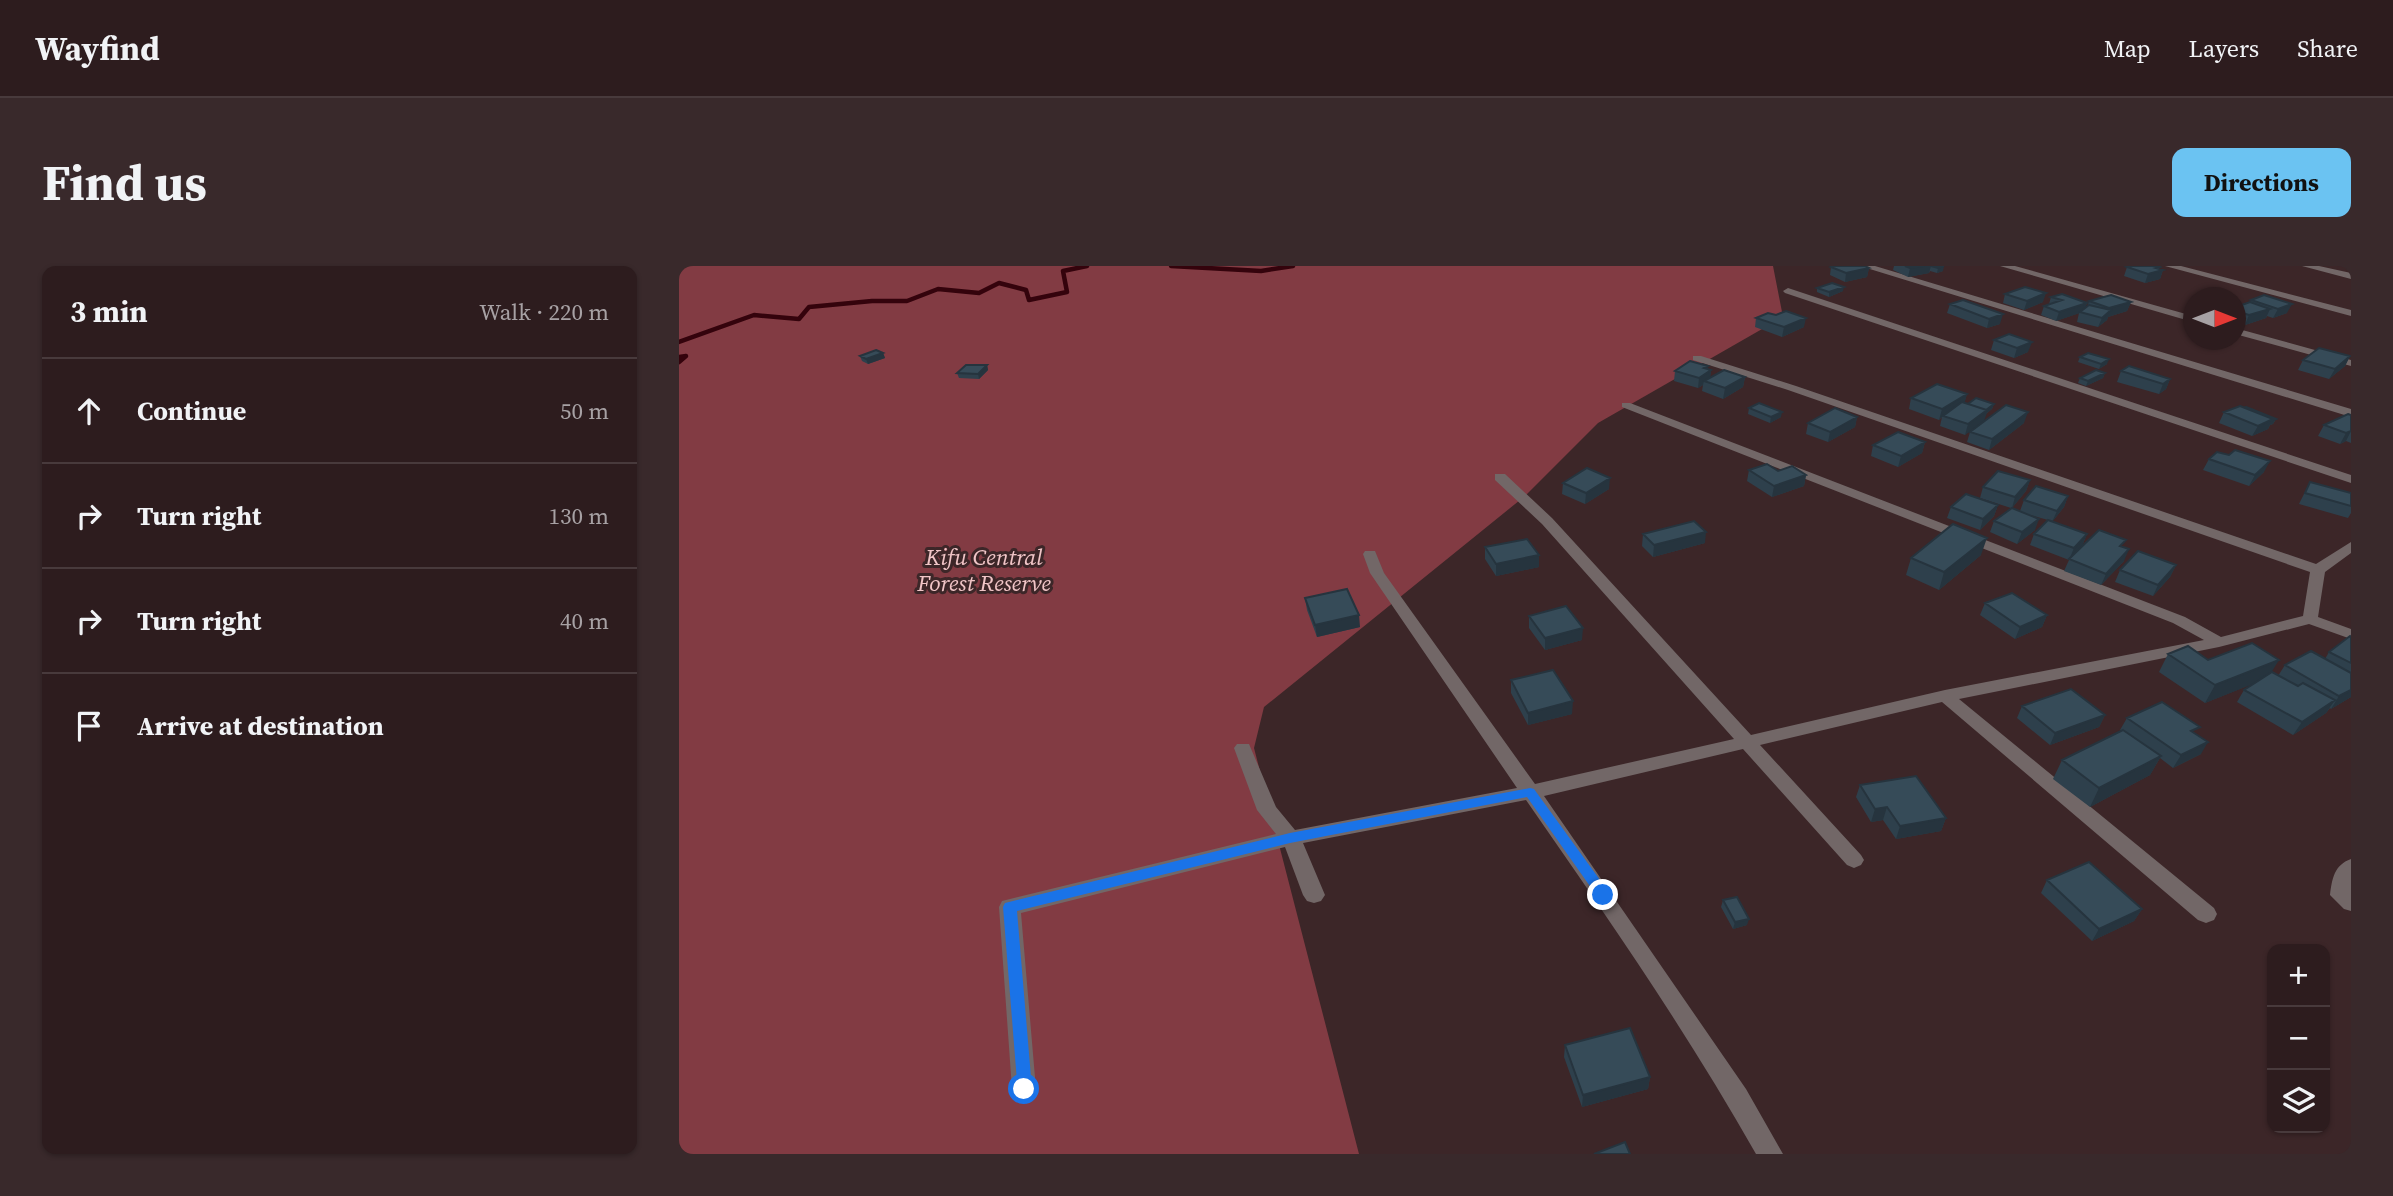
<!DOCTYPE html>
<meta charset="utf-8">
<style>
:root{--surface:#2d1c1e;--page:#39292b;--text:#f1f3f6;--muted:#a7a1a4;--line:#483a3c;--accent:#6bc3f2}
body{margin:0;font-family:"Source Serif 4",serif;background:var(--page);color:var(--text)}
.controls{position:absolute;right:21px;bottom:21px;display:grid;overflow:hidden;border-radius:14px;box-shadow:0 2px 5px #0004}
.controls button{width:63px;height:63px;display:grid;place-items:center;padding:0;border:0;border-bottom:2px solid var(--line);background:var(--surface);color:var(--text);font:35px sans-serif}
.compass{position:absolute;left:1504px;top:21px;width:63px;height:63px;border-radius:50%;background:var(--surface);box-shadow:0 2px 5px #0004;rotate:90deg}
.stop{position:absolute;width:21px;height:21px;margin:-16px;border:5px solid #1a73e8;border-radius:50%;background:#fff}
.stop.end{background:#1a73e8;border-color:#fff;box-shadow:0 2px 7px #0008}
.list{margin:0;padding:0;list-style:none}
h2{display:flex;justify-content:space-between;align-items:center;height:91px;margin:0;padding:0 28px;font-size:30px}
h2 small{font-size:23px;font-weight:400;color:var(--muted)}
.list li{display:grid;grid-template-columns:46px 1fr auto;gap:21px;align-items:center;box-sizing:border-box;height:105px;padding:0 28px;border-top:2px solid var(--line)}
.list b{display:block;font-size:26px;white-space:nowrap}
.list em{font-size:23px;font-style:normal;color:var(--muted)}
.icon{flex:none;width:38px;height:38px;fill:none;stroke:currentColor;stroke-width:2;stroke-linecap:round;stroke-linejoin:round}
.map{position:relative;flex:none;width:1672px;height:888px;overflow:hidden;border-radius:14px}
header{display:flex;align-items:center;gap:42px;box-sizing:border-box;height:98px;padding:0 35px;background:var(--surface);border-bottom:2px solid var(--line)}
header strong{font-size:33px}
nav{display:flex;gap:38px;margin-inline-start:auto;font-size:24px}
.intro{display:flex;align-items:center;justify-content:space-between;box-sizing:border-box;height:168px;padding:0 42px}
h1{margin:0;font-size:49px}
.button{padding:18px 32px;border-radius:14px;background:var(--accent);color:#111;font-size:24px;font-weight:700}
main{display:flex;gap:42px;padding:0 42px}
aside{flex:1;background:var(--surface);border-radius:14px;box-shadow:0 2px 5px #0004}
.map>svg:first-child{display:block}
.forest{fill:#823b43}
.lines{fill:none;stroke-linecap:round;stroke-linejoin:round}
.stream{stroke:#34030c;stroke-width:4.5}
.minor{fill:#726767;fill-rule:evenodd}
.wall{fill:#2e404c}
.shaded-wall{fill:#26343e}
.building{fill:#364b58;stroke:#26343e;stroke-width:2}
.route{fill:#1a73e8}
.labels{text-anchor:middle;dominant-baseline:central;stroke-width:6;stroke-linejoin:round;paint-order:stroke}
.park-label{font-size:23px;font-style:italic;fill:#f1c5c7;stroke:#3c2628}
</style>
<header>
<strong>Wayfind</strong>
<nav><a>Map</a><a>Layers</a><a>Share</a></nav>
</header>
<div class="intro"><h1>Find us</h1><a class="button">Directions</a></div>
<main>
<aside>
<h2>3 min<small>Walk · 220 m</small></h2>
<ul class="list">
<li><svg class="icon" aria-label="ahead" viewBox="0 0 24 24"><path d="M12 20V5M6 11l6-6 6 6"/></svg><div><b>Continue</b></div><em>50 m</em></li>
<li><svg class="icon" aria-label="right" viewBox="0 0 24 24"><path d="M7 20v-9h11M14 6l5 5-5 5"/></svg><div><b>Turn right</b></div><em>130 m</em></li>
<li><svg class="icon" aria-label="right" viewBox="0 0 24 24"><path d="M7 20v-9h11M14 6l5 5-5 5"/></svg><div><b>Turn right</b></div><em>40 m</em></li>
<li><svg class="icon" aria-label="arrive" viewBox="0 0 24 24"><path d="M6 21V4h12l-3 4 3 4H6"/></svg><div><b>Arrive at destination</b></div></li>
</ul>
</aside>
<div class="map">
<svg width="1672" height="888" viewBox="0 0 1672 888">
<rect width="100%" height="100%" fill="#3c2628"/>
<path class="forest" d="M0,0H1094L1104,51L919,157L846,230L585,441L575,482L680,888H0Z"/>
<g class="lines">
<path class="stream" d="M492,0L582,5L614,0
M0,76L75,49L120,53L130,41L193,35H228L259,23L300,27L320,17L347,24L350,34L388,26L384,5L408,0
M0,91L7,90L0,96"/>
<path class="minor" d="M1181,0H1196L1672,143V151Z
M1321,0H1336L1514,50V56Z
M1486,0H1502L1672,44V50Z
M1623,0H1640L1672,7V13Z
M1109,22L1672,209V217L1106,27L1104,25Z
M1556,62L1672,94V100L1556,68Z
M1014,90H1022L1117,120L1637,298L1672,276V287L1646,306L1639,351L1672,363V373L1630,358L1540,381L1280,433L1535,642L1538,648L1535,654L1527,657L1519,654L1263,436L1081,479L1182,589L1185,594L1182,599L1175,602L1168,599L1064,483L865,530L1067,823L1104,888H1077C1008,766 927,649 847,534L624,577L646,629L642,635L635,637L628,635L624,629L606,581L342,647L357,823L354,831L345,834L336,831L333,823L320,641L323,635L597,568L578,544L555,482L558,478H570L597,541L616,564L838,522L691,307L684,288L686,285H696L705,307L856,518L1055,473L863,258L816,214V208H826L873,252L1072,469L1266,424L1525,374L1494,357L943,141V137H951L1506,351L1542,371L1624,350L1631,306L1109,124L1014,94Z
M1672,593V645L1665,643L1651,629C1653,613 1655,599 1672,593Z"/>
</g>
<path class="wall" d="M1215,0H1264V5L1258,7L1251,5L1250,7L1229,11L1214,4Z
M1152,1L1190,2L1188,11L1166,16L1151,9Z
M1448,1H1481L1480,3L1484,4L1481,13L1466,17L1445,10Z
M1138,22L1164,25L1150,31L1138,26Z
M1326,28L1364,36L1345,44L1324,37Z
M1585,29L1608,47L1594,52L1588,50L1587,52L1566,59L1557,56V41L1571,37L1572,34Z
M1372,31L1408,37L1406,42L1408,41L1410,35L1452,36L1448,45L1429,51L1428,54L1419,61L1398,56L1400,47L1377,55L1362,49L1365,40L1370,38Z
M1284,34L1321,58L1308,62L1268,47L1271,38Z
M1097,49L1125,61L1103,71L1076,61L1077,52Z
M1315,74L1349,86L1335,92L1312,84Z
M204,87L206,92L189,98L183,95L181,90Z
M1671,90L1666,100L1650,113L1619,104L1624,94Z
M1401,91L1428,98L1420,103L1399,96Z
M308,99L309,104L300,113L280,112L278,107Z
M1028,103L1032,104L1031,111H1066L1064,121L1044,133L1023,125L1024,119L1019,122L995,115L996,105Z
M1442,105L1491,113L1487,123L1480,128L1438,116Z
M1426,107L1424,112L1407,120L1399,117L1401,112Z
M1288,128L1285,137L1289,138H1315L1313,143L1308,147L1286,169L1261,160L1263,151L1260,154L1230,143L1232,132Z
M1070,142L1102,151L1091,157L1069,148Z
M1545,146L1597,153L1594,158L1591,159L1589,163L1573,170L1540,157Z
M1672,149V177L1667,175L1661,178L1639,170L1645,159Z
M1178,151L1176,161L1149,176L1127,168L1129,157Z
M1345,157L1310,184L1288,176L1291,166Z
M1246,176L1243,187L1219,201L1192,190L1194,179Z
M1530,193L1585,206L1570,220L1524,204Z
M1070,204L1127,209L1125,220L1093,231L1068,215Z
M1351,214L1347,225L1333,242L1341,245L1345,234L1389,230L1385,241L1373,256L1408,268L1403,280L1395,289L1443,281L1445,295L1422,319L1385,305L1390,294L1351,279L1355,268L1369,254L1351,249L1356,264L1338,278L1311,266L1315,255L1332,242L1301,232L1304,221Z
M1631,216L1672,227V247L1669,252L1620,238Z
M884,217L930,223L906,238L883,228Z
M1319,239L1315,250L1301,264L1268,252L1272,241Z
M964,268L1026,277L974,291L963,280Z
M806,281L860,301L817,310L806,293Z
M1302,289L1260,324L1227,309L1232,292Z
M1497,299L1491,311L1474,330L1436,316L1441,304Z
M626,332L681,361L638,371L628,344Z
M1306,337L1368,349L1363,361L1336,373L1301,349Z
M850,350L903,374L866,384L850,362Z
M1672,371V431L1652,443L1651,442L1647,447L1614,469L1558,436L1565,424L1578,416L1526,437L1480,406L1489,388L1529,394L1599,410L1606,399L1646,393L1650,386Z
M832,414L893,448L849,459L832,427Z
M1343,440L1426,449L1420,461L1371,479L1338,452Z
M1448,452L1517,468L1522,488L1494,502L1481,492L1471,509L1411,541L1374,513L1383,494L1442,465L1441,464Z
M1181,519L1267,552L1262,565L1217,573L1204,554L1192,556L1177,531Z
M1368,614L1463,643L1455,655L1413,675L1362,627Z
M1044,634L1068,659L1054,663L1042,641Z
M886,779L971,811L969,823L903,841L885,791Z"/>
<path class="shaded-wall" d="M1245,0H1252L1250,7L1229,11L1231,2Z
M1265,0L1264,5L1258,7L1259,2Z
M1481,1L1479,6L1484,4L1481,13L1466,17L1469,8L1477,2Z
M1190,2L1188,11L1166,16L1167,7Z
M1165,21L1164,25L1150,31V26Z
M1367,27L1364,36L1345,44L1348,35Z
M1452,36L1448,45L1429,51L1428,54L1419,61L1423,52L1428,47L1430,42Z
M1408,37L1405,46H1401V47L1377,55L1380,46Z
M1613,38L1608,47L1594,52L1599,43Z
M1591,43L1587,52L1566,59L1570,49Z
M1324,48L1321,58L1308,62L1310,53Z
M1127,52L1125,61L1103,71L1105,61Z
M1353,76L1349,86L1335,92L1338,82Z
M204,87L206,92L189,98L187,93Z
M1671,90L1666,100L1650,113L1656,103Z
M1430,93L1428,98L1420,103L1422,98Z
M308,99L309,104L300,113L299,108Z
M1029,100L1028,107L1032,104L1031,114L1025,115L1024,119L1019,122L1020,112L1025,102Z
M1426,107L1424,112L1407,120L1409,115Z
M1066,111L1064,121L1044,133L1046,122Z
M1491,113L1487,123L1480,128L1484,118Z
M1288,128L1285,139L1264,150L1260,154L1263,143Z
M1315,138L1313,143L1308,147L1305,155L1286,169L1289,158Z
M1103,146L1102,151L1091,157L1092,151Z
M1349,146L1345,157L1310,184L1313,173Z
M1178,151L1176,161L1149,176L1151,166Z
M1594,153H1597L1594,158L1591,159L1589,163L1573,170L1579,160Z
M1672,165L1667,175L1661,178L1667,167Z
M1246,176L1243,187L1219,201L1222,190Z
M1591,195L1585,206L1570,220L1576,209Z
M1127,209L1125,220L1093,231L1095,220Z
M931,212L930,223L906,238L907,227Z
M1351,214L1347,225L1333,242L1336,231Z
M1389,230L1385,241L1373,256L1378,245Z
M1319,239L1315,250L1301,264L1304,253Z
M1360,253L1356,264L1338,278L1343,266Z
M1027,266L1026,277L974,291L975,279Z
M1408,268L1403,280L1390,294L1395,282Z
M1308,272L1302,289L1260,324L1265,306Z
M1450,283L1445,295L1422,319L1427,308Z
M860,289V301L817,310V298Z
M1497,299L1491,311L1474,330L1479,319Z
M680,349L681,361L638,371L636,359Z
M1368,349L1363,361L1336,373L1341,361Z
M904,362L903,374L866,384V372Z
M1600,394L1589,412L1526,437L1536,419Z
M1672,424V431L1652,443L1660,430Z
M1656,434L1647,447L1614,469L1623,456Z
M894,435L893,448L849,459V447Z
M1426,449L1420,461L1371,479L1376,467Z
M1529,476L1522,488L1494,502L1502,489Z
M1482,490L1471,509L1411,541L1420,522Z
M1208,541L1204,554L1192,556L1196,543Z
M1267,552L1262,565L1217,573L1221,560Z
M1463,643L1455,655L1413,675L1420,663Z
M1070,653L1068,659L1054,663L1056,656Z
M971,811L969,823L903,841L904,829Z"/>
<path class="building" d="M1155,0H1186L1190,2L1167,7L1152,1Z
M1226,0H1245L1231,2Z
M1252,0H1265L1259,2Z
M1453,0H1479L1481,1L1477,2L1484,4L1469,8L1448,1Z
M1153,17L1165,21L1150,26L1138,22Z
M1346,21L1367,27L1348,35L1326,28Z
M1383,28L1408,37L1380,46L1365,40L1383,34L1372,31Z
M1432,29L1452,36L1430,42L1410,35Z
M1585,29L1613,38L1599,43L1572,34Z
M1284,34L1324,48L1310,53L1271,38Z
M1571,36L1591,43L1570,49L1557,45V41Z
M1410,39L1432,44L1423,52L1401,46Z
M1107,45L1127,52L1105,61L1077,52L1089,47L1097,49Z
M1330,68L1353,76L1338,82L1315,74Z
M1640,82L1671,90L1656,103L1624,94Z
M197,84L204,87L187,93L181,90Z
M1409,87L1430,93L1422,98L1401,91Z
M1011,95L1029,100L1025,102L1032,104L1020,112L996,105Z
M287,99H308L299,108L278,107Z
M1450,100L1491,113L1484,118L1442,105Z
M1045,104L1066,111L1046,122L1025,115Z
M1417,104L1426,107L1409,115L1401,112Z
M1258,118L1288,128L1263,143L1232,132Z
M1297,132L1315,138L1307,144L1289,138Z
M1283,136L1308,144L1289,158L1264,150Z
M1080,137L1103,146L1092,151L1070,142Z
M1327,139L1349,146L1313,173L1291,166Z
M1561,140L1594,153L1579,160L1545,146Z
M1567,141L1597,153L1594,154V153L1566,142Z
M1156,142L1178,151L1151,166L1129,157Z
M1669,148L1672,149V165L1667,167L1645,159Z
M1219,166L1246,176L1222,190L1194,179Z
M1556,184L1591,195L1576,209L1530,193L1538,186L1550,189Z
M1088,198L1099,205L1113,200L1127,209L1095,220L1070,204Z
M908,202L931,212L907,227L884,217Z
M1319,205L1351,214L1336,231L1304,221Z
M1631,216L1672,227V240L1626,227Z
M1357,220L1389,230L1378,245L1345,234Z
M1287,228L1319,239L1304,253L1272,241Z
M1333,242L1360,253L1343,266L1315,255Z
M1369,254L1408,268L1395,282L1355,268Z
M1015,255L1027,266L975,279L964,268Z
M1274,258L1308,272L1265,306L1232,292Z
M1420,264L1447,274L1441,280L1450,283L1427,308L1390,293Z
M848,273L860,289L817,298L806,281Z
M1459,285L1497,299L1479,319L1441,304Z
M668,323L680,349L636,359L626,332Z
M1333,327L1368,349L1341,361L1306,337Z
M887,340L904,362L866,372L850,350Z
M1671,370L1672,371V397L1650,386Z
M1573,377L1600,394L1536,419L1489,388L1509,380L1529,394Z
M1632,385L1672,407V424L1660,430L1606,399Z
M874,404L894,435L849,447L832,414Z
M1593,406L1619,420L1624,417L1656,434L1623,456L1565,424Z
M1392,423L1426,449L1376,467L1343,440Z
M1483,436L1521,461L1512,465L1529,476L1502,489L1448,452Z
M1444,464L1482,490L1420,522L1383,494Z
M1237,510L1267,552L1221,560L1208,541L1196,543L1181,519Z
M1410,596L1463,643L1420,663L1368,614Z
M1058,631L1070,653L1056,656L1044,634Z
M951,762L971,811L904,829L886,779Z
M946,876L951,888H915Z"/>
<path class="route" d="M851,522L855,523L929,625V633H920L848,531L611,577L338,645L353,823L351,828L345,831L339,828L324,641L326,637L611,567Z"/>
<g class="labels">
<g class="park-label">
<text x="305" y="291">Kifu Central<tspan x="305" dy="26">Forest Reserve</tspan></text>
</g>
</g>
</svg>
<div class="controls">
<button>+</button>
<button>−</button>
<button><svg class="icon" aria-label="layers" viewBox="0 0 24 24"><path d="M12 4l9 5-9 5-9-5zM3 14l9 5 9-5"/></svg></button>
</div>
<svg class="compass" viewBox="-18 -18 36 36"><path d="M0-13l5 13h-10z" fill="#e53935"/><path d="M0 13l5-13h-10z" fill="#a7a1a4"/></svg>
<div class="stop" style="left:345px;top:823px"></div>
<div class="stop end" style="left:924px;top:629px"></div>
</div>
</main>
